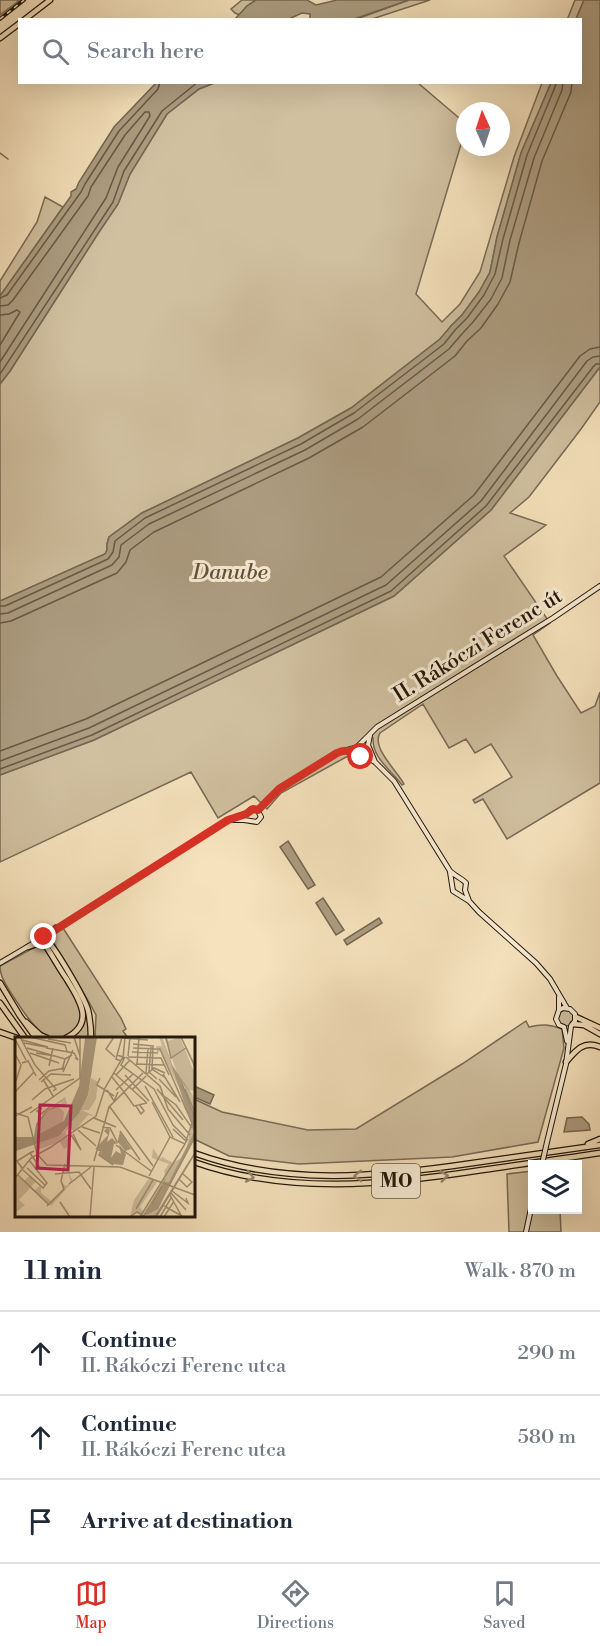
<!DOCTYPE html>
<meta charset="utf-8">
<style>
:root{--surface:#fff;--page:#f6f6f7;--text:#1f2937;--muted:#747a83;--line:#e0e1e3;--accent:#d93025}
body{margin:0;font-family:"Libre Bodoni",serif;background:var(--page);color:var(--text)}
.controls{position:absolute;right:18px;bottom:18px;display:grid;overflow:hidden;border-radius:0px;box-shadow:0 6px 24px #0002}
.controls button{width:54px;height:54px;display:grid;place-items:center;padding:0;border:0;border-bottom:2px solid var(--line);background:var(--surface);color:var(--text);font:30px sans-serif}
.compass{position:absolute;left:456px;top:102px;width:54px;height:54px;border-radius:50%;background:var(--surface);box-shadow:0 6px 24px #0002;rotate:357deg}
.stop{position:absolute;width:18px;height:18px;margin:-14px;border:4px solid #d93025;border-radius:50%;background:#fff}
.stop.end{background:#d93025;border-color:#fff;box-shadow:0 2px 6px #0008}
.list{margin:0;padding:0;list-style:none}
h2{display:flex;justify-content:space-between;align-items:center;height:78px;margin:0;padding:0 24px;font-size:26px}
h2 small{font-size:20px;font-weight:400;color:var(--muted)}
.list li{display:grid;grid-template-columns:39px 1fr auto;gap:18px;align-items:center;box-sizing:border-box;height:84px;padding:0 24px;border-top:2px solid var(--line)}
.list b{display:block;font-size:22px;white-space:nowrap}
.list p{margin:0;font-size:20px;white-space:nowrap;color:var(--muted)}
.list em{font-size:20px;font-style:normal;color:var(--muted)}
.icon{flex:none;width:33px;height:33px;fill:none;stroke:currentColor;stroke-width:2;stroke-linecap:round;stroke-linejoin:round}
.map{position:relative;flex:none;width:600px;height:1232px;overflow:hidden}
.search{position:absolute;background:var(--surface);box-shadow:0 6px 24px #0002;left:18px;right:18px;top:18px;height:66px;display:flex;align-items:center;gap:15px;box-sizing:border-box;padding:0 21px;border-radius:0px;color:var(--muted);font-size:22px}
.sheet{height:330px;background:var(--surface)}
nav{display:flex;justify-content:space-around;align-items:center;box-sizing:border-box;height:84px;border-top:2px solid var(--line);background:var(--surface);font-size:16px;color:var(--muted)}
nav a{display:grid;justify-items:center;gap:3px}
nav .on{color:var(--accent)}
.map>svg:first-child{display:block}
.green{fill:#d1c0a0;stroke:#786a56;stroke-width:1.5}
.water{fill:#ad9d81;stroke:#746752;stroke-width:1.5}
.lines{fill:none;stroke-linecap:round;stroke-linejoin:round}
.shore{stroke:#665946;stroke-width:1.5}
.stream{stroke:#746752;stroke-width:1.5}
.secondary-casing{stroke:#1f150b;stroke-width:6}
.primary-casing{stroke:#1f150b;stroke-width:7}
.trunk-casing{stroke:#1f150b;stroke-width:7}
.secondary{stroke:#f9edd5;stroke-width:4}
.primary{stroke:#f6e3be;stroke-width:4.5}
.trunk{stroke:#f6e3be;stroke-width:4.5}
.rail-casing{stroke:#1f150b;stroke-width:4}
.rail{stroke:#f9edd5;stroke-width:1.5;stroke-dasharray:4.5;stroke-linecap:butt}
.secondary-bridge-casing{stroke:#1f150b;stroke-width:6;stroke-linecap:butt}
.secondary-bridge{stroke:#f9edd5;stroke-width:4}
.oneway{stroke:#95866d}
.route{stroke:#d93025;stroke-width:8}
.labels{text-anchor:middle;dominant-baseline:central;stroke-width:6;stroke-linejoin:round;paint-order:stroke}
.shield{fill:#f9edd5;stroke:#605648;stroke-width:1.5}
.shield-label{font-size:20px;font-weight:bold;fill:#1f150b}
.street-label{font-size:21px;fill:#1f150b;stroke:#f9edd5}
.water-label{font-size:22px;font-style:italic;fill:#5f5240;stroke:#f9edd5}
.inset-road{fill:none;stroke:#a09176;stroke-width:1.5}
.view{fill:#c2185b;fill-opacity:0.15;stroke:#c2185b;stroke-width:3}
.inset-edge{fill:none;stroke:#1f150b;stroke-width:3}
</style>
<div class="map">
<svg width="600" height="1232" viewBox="0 0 600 1232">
<rect width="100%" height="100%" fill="#f6e3be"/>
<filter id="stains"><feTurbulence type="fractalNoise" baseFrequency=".00333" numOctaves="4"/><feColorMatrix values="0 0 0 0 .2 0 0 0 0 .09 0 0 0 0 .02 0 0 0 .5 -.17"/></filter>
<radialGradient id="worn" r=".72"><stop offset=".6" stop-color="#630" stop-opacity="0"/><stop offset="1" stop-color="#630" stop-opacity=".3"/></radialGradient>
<path class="green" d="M0,0H20L0,15Z
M242,0H256L247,6L240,15L235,13L231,9Z
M409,0H430L372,19L354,20Z
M575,0H584L576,19L567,20Z
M241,82L418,83L465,123V131L416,294L442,322L460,304L480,272L514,157L542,83H551L521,153L497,237L490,272L479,292L462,315L451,326L440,339L351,408L298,438L142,513L109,537L107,544V550L105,554L0,601V384L10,371L99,232L118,204L130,174L167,114L199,89L214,83Z
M45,197L63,207L0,296V281L37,222Z
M600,367V402L581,429L529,497L510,513L546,525L504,556L550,623L533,635L557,676L581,713L595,706L600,692V783L507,839L483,799L475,803L473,800L512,777L491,744L475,753L466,739L449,748L423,704L380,733C371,747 397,771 404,784L402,785C391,770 372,758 373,738L367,735L355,746L346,748L348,756L281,793L267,809L254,796L218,818L191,772L0,862V775L94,740L394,596L491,510Z
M63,928L121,1018L126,1029L123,1031L128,1038H95L96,1015L89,1002L53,942C52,935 57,932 63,928Z
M37,946L45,949L80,1006C82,1018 82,1022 73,1031C51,1056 26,1016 15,999C8,988 0,978 0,966Z
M85,1010L88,1017L89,1038H70C83,1030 84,1025 85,1010Z
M558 1018a8 8 0 1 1 16 0a8 8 0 1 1-16 0Z
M526,1021L529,1027C541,1024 550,1024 562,1029L564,1048L538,1142L452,1157L299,1164L229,1156L194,1139V1099L222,1112L308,1130L356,1129L462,1064Z
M532,1171V1210H560L561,1232H509L507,1174Z"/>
<path class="water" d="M256,0H307L316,5L337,0H409L354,19H310V14L302,13L289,19H235L247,6Z
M584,0H600V367L491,510L394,596L94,740L0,775V601L105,554L107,550V544L109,537L142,513L298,438L351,408L440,339L451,326L462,315L479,292L490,272L497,237L521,153L551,83L580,82V20L576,19Z
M156,83H241H214L199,89L167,114L130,174L118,204L99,232L10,371L0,384V296L71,196V192L76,189L79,182L114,127Z
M288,841L315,885L308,889L280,847Z
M323,898L344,930L336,935L316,903Z
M379,918L382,923L347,945L344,940Z
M194,1086L214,1095L210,1104L194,1097Z
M582,1117L589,1124L590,1130L564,1132L567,1118Z"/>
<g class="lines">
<path class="shore" d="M0,298L7,295L81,192L85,184L119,131L158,89L160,82
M0,306L8,305L13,300L88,196L91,187L125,135L145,112H149L150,116L118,167L106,198L0,362
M0,315L9,314L17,310L20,312L0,345
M0,374L113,202L124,171L162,111L198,82
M0,606H5L108,559L113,552L115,541L145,518L301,444L354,413L444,344L455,330L467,318L484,295L495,274L503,239L527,155L555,87L556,82
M0,614L8,613L112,565L119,557L121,545L149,524L305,450L358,419L449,349L461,335L473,322L491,299L502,278L510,240L534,158L562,90L563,82
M0,623L11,621L117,573L126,562L130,550L154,532L309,458L363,427L455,356L467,341L481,328L498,304L510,282L519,243L542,161L571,92L572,82
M0,751L86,719L381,577L474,495L580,356L590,349L600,347
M0,761L89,728L386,585L481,501L587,361L593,357L600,356
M0,769L92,735L391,591L486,506L593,367L596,364H600"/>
<path class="stream" d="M0,153L8,159"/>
<defs>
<path id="secondary" d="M370,735L368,745L375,762
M344,751L357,753L359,756L366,757L375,762L394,781L450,871C455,876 463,879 466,883L465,890L469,901
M258,811L279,789L337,753L357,747L377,727L553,618L600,586
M233,820H244L257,822L261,817L258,811
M450,872L453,891L469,901L479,912L536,963L550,979L567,1008
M0,963L44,937L228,820L246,814L251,809H255L258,811
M559,997V1010L556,1019L559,1025L564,1027L567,1041
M547,1142L566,1064L571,1026L575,1021V1014L570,1009L563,1008L559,1010
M526,1232L532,1204"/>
<path id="primary" d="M24,20L50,0
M0,38L20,23"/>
<path id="trunk" d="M44,937L46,946C53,957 59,968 66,978C79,999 96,1023 66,1038
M44,937C54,945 84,997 88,1010C90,1019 91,1029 91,1038
M50,941L51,933L56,928
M28,947L39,943L46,946
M0,983L20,1016L36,1038
M0,1003L25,1038
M576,1017L600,1028
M26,1022L40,1035L47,1038
M573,1024L584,1025L600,1034
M0,1032L17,1038
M566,1062C576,1050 584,1040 600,1047
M588,1144L600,1139
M194,1153C284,1186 380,1177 473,1163C516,1157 558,1151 600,1145
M194,1162C287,1195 386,1185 482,1170C522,1164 561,1159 600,1153"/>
</defs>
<use href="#secondary" class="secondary-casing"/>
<use href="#primary" class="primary-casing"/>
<use href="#trunk" class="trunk-casing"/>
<use href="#secondary" class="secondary"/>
<use href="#primary" class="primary"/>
<use href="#trunk" class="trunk"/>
<defs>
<path id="rail" d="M0,19L24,0"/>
</defs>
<use href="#rail" class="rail-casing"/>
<use href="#rail" class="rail"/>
<defs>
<path id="secondary-bridge" d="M542,1164L547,1142"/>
</defs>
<use href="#secondary-bridge" class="secondary-bridge-casing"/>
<use href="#secondary-bridge" class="secondary-bridge"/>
</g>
<defs><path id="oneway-chevron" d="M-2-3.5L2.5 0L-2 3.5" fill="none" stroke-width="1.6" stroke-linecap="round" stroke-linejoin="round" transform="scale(1.5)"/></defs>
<g class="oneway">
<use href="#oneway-chevron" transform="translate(358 1176) rotate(178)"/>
<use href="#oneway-chevron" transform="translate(444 1176) rotate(-7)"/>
<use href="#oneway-chevron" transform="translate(250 1177) rotate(11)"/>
</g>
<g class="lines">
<path class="route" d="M44,937L228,820L246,814L253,809L258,810L279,789L337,753C347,748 354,752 361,757"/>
</g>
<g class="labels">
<rect class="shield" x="372" y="1164" width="48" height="34" rx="4.5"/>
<g class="shield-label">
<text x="396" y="1181">M0</text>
</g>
<g class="street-label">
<text transform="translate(478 646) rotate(-32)">II. Rákóczi Ferenc út</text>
</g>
<g class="water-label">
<text x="230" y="572">Danube</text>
</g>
</g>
<g transform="translate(15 1037)">
<rect width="180" height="180" fill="#f6e3be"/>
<path d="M144,0H147L179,88L178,99L172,109L177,85L169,70L167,56L145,14L142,16L141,9H147ZM149,0L153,4L165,0L180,37V54L174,53L180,63V84ZM76,41L83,45L81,62L74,73H67L79,79L73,78L59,95L55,90L50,95L56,108L49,112L45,105L21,113L20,108L49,95L73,59ZM62,56L49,83L47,86L22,98V89L33,74L50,64L37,69L50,60L52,67L44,70L49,75L48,85ZM138,111L145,122L147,120L158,126L166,121L140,180L122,176L115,180L119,163L134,141L142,145L125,170L129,176L151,141L149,134L154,127L137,121ZM53,135L58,144L36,169L15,151L4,163L10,168L0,176L2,139L9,144L15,138L21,144L16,150L20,153L26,148V156L36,164L48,153L46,143L50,149L56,146Z" fill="#d1c0a0"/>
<path d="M82,0L73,58L64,76L44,99L1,114L0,100H19L21,87L30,75L50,61L41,68L52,67L33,74L22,89V98L49,84L64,49L70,1ZM147,0L157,28L180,62L167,45L180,84V99L143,172L127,180L151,140L150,145H154L179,95ZM92,91L95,93L92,105L97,101L102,106L105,95L116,112L110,114L104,106L99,107L96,121L101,114L106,117L104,107L111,117L108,128L97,127L85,118L87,114L82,110L93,98L89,94Z" fill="#ad9d81"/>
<path class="inset-road" d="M5,0L20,28L41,52L38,54M15,0L50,8L52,14M59,0L65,19M99,0L91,12L100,20M151,0L156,21L171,11M166,0L180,30M166,0L180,29M108,1L133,3M33,2L56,6M7,3L33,10M1,4L11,23M9,6L31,10M118,7L138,9L137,32L149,40M136,10L134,35L142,42M12,11L50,22M31,11L59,16L63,23L60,21M118,11L145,12L177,86L170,107L155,100L137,65M117,15L143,16M15,16L44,26M21,16L40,19M0,17L6,28L1,44M113,19L115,0M108,20L110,1M110,20L106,28L139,52L158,88L173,103M111,20L145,49L153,72L175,98M113,20L146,21L154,38M108,23L110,0M106,24L101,22L107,0M7,26L13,24L21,39M121,27L149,28M122,27L124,0M34,29L38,11M47,33L50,22L57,18M48,35L58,13M99,36L132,66M131,36L133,11M132,37L139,31L150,36M148,37L165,65M101,38L115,23M110,38L134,64M97,40L109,55M85,41L82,48L99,59M28,42L38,59M144,42L161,60M24,43L34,34L50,31M26,45L36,37L56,38M167,47L180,82M130,49L158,100M142,52L168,83M170,52L180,76M92,53L99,64L103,55M101,53L118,37M117,53L131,39M0,55L19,35M109,55L119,69L132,66M149,59L161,68L177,91M17,63L30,52L59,42M121,69L126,77L129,74L124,67M95,70L138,129M27,71L22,74L26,77L36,69M0,76L13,80L22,117L32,128L105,130L180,158M15,76L65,41V0M0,79L17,70M79,81L101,90M67,90L85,96M87,90L95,91L102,105M158,92L172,105M63,93L81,109M105,94L125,123M56,98L66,113L58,97M101,108L136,134M36,110L81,79L90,51L108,20L102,18M81,111L86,114L84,118L98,128M19,114L15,116L24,129L20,132M79,124L94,70L128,36M7,131L2,124L15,116M12,131L30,148M8,133L28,151L32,146L14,123M40,137L64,135L76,152M3,138L33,167M134,139L155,100M0,141L16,121L36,110M164,142L172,150L177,145L168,137M54,147L76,130M154,149L180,100M157,154L173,166L171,161M156,156L171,173M155,158L167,180M45,165L55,180M137,167L147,149M32,169L49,152L46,144L50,127M149,169L167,179M121,172L138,143M75,180L79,130M115,180L122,175L130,180M125,180L170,107M140,180L180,116M141,180L180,116M145,180L156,161M149,180L159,164"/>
<path class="view" d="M25,68L56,69L53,133L22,131Z"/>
<rect width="180" height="180" class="inset-edge"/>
</g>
<rect width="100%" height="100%" filter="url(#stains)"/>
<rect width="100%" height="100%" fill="url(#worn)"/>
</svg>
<div class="controls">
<button><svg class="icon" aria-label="layers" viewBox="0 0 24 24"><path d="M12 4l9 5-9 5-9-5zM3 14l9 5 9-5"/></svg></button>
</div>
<svg class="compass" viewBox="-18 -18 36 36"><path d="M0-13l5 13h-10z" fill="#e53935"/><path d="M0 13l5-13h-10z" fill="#747a83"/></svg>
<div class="stop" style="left:361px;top:757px"></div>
<div class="stop end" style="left:44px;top:937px"></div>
<div class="search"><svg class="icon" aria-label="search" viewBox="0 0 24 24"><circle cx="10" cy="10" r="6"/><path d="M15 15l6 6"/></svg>Search here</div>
</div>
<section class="sheet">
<h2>11 min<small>Walk · 870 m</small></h2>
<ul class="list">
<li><svg class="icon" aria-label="ahead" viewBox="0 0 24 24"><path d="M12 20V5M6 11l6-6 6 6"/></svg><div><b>Continue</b><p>II. Rákóczi Ferenc utca</p></div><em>290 m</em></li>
<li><svg class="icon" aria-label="ahead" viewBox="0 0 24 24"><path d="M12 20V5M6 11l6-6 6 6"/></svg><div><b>Continue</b><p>II. Rákóczi Ferenc utca</p></div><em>580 m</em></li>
<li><svg class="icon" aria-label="arrive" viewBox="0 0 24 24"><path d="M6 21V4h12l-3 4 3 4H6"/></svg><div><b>Arrive at destination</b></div></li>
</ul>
</section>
<nav>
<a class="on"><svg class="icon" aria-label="map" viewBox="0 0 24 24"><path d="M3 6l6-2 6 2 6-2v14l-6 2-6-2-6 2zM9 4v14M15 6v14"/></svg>Map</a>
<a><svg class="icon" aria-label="directions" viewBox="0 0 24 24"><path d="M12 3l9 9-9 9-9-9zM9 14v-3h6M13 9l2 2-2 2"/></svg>Directions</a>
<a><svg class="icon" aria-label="saved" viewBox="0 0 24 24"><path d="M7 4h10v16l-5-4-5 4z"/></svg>Saved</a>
</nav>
